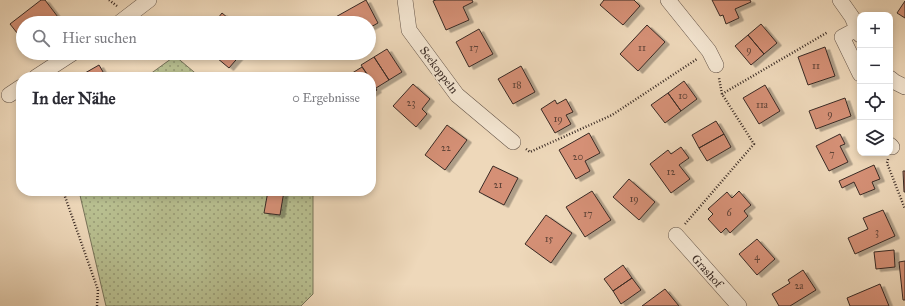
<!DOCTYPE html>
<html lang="de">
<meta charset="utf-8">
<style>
:root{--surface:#fff;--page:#f7f7f7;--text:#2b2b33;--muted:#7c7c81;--line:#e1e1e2}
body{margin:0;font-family:"IM FELL Great Primer",serif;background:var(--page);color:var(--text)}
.controls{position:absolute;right:12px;top:12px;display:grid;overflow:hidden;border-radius:8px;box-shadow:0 2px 6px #0003}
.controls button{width:36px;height:36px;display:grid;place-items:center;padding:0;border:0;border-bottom:1px solid var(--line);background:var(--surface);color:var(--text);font:20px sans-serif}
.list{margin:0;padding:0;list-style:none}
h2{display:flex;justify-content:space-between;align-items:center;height:52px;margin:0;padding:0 16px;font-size:17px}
h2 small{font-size:13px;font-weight:400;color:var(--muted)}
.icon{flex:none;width:22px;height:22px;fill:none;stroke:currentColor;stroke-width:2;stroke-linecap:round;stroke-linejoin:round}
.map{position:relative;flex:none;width:905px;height:306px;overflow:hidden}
.search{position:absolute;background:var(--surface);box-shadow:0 2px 6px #0003;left:16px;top:16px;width:360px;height:44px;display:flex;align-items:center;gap:10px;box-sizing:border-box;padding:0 14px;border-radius:22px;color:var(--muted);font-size:15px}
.panel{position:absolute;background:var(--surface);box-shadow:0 2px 6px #0003;left:16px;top:72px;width:360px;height:124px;border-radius:16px}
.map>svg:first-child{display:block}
.grass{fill:url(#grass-dots);stroke:#78745a}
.building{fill:#d59076;stroke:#392a24;filter:url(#shadow)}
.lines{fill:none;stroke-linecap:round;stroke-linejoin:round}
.minor-casing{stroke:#66564a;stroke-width:16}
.path{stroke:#392a24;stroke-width:2.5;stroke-dasharray:1 2;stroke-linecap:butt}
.minor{stroke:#f4e6d2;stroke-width:15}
.labels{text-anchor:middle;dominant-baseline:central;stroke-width:3;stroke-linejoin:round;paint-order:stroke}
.number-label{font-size:10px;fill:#604438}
.street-label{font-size:12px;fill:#392a24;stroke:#f4e6d2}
</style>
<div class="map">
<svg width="905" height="306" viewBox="0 0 905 306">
<defs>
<pattern id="grass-dots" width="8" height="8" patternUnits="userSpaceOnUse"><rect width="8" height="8" fill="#b8bf90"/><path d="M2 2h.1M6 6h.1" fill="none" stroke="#979b75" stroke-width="1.8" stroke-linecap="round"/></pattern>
<filter id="shadow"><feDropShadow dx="4.5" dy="2.5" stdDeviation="0" flood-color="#0004"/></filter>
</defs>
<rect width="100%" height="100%" fill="#eed8ba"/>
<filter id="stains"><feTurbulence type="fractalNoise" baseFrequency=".005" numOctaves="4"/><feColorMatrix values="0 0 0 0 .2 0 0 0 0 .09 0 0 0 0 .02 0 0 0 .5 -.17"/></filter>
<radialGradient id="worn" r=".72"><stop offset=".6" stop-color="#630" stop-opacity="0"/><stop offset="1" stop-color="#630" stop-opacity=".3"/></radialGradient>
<path class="grass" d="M175,56L200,77H146Z
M79,191H313V294L301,306H106Z"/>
<path class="building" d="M41,0H45L61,21L58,23H23V36L21,38L10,24Z
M366,0L378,23L369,28V23H334L332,19Z
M436,0H472L473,2L463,7L469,20L446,30L433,1Z
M604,0H634L640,6L623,25L600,5Z
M712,0H750L751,2L735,9L739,18L726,24L723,15L720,16Z
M905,1V18L897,13Z
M222,13L234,23H214Z
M761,24L777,43L764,54L748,35Z
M647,25L665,42L638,71L620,54Z
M479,29L493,54L469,67L456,42Z
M748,35L764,54L751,65L735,46Z
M825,47L835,76L808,85L798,57Z
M387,49L402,72L389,80L374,57Z
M211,53H242L229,68Z
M374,57L389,80L376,88L371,81V77H369L361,65Z
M99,65L106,77H78Z
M521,66L535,92L513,104L498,79Z
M362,67L369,77H351L349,75Z
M371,81L377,90L371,94Z
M684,81L697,99L681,111L668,93Z
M413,84L430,99L422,109L427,114L416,127L393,106Z
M765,85L780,111L759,124L743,98Z
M668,93L681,111L665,123L651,105Z
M845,98L851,116L816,129L809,111Z
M566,99L573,112L566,115L571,124L555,133L541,109L555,100L557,104Z
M716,121L724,134L699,148L692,135Z
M447,125L467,140L445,170L425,155Z
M589,133L600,153L585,161L590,171L576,179L559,150Z
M724,134L731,147L707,161L699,148Z
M840,134L845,144L840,146L848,162L829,171L816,146Z
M681,147L689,158L679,165L690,179L671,193L650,164L668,150L671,154Z
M874,165L880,179L872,182L875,189L860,195L854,182L842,188L839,181Z
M493,166L518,178L504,205L479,192Z
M903,171H905V192H904Z
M629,179L655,202L639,220L613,197Z
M268,191H284L280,215L264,213Z
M592,191L611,220L585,237L566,207Z
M739,191L751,205L744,211L748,216L730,233L726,228L721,233L708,219L713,214L708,209L727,192L732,198Z
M883,210L895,236L855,254L848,238L868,229L863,218Z
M546,215L572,233L551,263L525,244Z
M757,239L775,259L757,275L739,254Z
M894,250L895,267L876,269L874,252Z
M905,261V300H903L899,262Z
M623,265L632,278L613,291L604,279Z
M803,270L816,290L790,306H779L772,294L790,283L788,280Z
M632,278L641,290L621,304L613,291Z
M880,284L889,306H850L847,298Z
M665,289L679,306H642Z"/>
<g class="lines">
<defs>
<path id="minor" d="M405,0L409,30L457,95L513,142
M668,0L709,51L716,65
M840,0L852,17L860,35
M119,23L149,0
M857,29L842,37L860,74
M36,77L73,53
M890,78L895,82L905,87
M9,95L21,87
M890,145L892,147
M676,235L739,306"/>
</defs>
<use href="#minor" class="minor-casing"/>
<path class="path" d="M109,0L117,6
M722,94L828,32
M17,105L21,112
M526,149L530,152L612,115L697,59
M888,159L887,163L905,209
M63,191L98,290L97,306
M685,224L754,144L722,94L719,78"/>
<use href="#minor" class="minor"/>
</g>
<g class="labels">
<g class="number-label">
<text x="474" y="48">17</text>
<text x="642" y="48">11</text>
<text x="749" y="50">9</text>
<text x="816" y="66">11</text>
<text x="517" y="85">18</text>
<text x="683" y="96">10</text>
<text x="411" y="103">23</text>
<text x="762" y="105">11a</text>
<text x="830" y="114">9</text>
<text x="558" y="119">19</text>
<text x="446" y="148">22</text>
<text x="832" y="154">7</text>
<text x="578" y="157">20</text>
<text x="671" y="172">12</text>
<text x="498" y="185">21</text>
<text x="634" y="199">19</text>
<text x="729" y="213">6</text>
<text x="588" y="214">17</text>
<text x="877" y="232">3</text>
<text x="549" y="239">15</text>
<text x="757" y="257">4</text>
<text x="799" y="286">2a</text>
</g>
<g class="street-label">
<text transform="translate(439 70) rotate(53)">Seekoppeln</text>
<text transform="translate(707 271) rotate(48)">Grashof</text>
</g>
</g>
<rect width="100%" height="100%" filter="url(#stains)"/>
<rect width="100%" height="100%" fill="url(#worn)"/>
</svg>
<div class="controls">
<button>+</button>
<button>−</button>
<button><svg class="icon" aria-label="locate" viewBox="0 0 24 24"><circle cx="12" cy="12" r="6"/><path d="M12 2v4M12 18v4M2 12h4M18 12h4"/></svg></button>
<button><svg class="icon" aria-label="layers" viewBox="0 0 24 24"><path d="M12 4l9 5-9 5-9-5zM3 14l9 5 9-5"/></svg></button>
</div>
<div class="search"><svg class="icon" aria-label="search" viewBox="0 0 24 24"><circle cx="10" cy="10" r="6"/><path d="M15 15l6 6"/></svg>Hier suchen</div>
<section class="panel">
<h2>In der Nähe<small>0 Ergebnisse</small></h2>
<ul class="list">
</ul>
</section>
</div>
